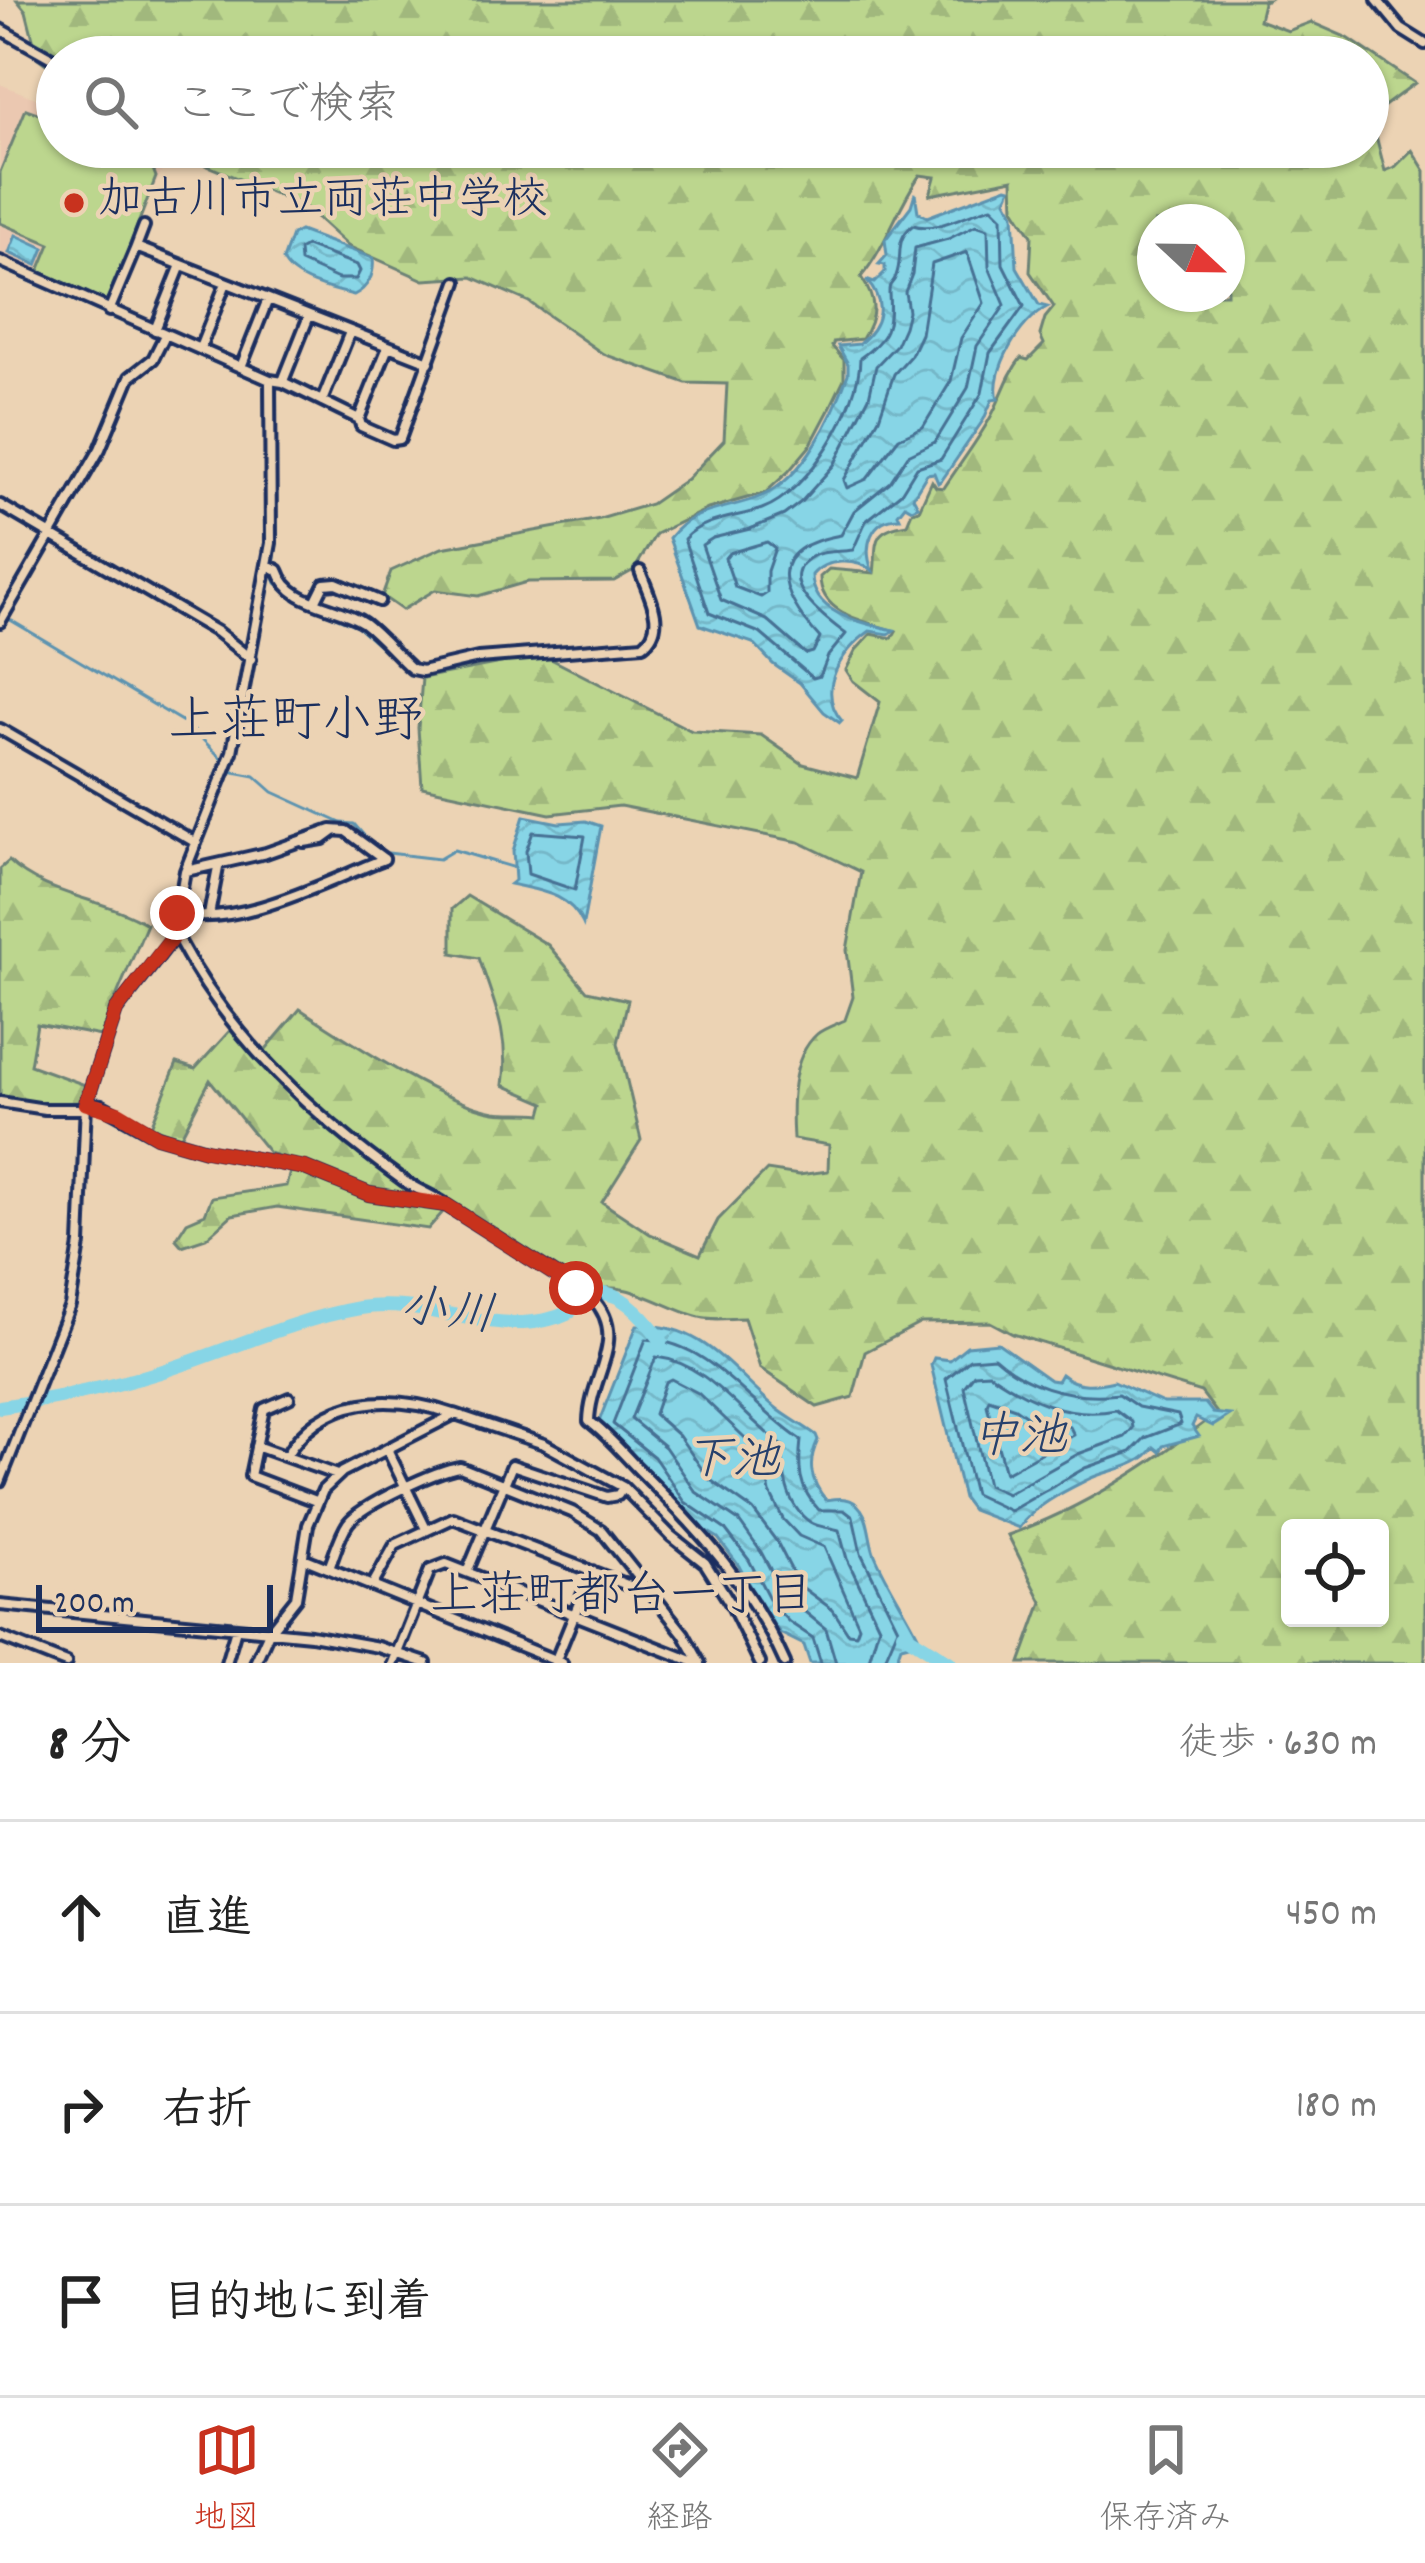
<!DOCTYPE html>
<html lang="ja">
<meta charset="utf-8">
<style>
:root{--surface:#fff;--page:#f2f2f2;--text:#222;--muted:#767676;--line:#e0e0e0;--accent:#c8321e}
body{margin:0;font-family:Dekko,"Klee One",sans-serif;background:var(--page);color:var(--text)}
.controls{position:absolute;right:36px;bottom:36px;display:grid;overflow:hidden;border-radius:12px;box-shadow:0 3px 9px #0004}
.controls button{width:108px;height:108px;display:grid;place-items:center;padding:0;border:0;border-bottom:3px solid var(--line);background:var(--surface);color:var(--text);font:60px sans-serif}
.compass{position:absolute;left:1137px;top:204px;width:108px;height:108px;border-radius:50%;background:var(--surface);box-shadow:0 3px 9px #0004;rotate:112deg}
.scale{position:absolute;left:36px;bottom:30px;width:237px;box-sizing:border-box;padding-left:12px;border:6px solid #1b2f5e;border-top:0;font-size:33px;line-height:42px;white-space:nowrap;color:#1b2f5e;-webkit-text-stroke:9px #ecd3b4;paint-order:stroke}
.stop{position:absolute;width:36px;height:36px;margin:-27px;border:9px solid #c8321e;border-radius:50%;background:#fff}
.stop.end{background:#c8321e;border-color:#fff;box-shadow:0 3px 12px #0008}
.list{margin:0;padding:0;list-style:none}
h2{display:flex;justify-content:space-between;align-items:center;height:156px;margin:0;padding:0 48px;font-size:51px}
h2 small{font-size:39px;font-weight:400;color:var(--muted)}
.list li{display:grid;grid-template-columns:78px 1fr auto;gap:36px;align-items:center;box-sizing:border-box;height:192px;padding:0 48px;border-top:3px solid var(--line)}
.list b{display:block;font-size:45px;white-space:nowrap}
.list em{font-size:39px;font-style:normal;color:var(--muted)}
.icon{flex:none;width:66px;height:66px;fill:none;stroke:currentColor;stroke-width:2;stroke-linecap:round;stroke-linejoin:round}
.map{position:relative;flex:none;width:1425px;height:1663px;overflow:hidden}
.search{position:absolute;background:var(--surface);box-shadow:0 3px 9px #0004;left:36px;right:36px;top:36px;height:132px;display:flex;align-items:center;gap:30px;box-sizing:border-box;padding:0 42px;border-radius:66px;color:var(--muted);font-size:45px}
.sheet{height:732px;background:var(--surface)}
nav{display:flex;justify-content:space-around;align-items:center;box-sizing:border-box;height:168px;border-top:3px solid var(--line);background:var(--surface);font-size:33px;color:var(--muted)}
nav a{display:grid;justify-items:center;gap:6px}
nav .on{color:var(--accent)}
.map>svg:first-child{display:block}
.built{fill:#ebc8b1}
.grass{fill:#bcd68e;stroke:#6c8276;stroke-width:3}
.forest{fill:url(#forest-firs);stroke:#6c8276;stroke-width:3;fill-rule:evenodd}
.water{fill:url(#water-waves);stroke:#5c93b0;stroke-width:3}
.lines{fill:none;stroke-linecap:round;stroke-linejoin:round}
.shore{stroke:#467194;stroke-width:3}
.stream{stroke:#5c93b0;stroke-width:3}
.river{stroke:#87d5e6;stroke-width:14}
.minor-casing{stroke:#1b2f5e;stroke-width:16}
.minor{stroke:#ecd3b4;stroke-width:8}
.route{stroke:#c8321e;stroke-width:15}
.poi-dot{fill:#c8321e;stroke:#ecd3b4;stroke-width:4.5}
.labels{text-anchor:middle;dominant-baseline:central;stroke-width:9;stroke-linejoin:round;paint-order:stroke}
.poi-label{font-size:45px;fill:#1b2f5e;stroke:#ecd3b4;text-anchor:start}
.water-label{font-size:48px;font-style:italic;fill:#26406c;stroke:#ecd3b4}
.neighbourhood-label{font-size:48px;fill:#1b2f5e;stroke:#ecd3b4}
.quarter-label{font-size:51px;fill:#1b2f5e;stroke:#ecd3b4}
</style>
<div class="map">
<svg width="1425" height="1663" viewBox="0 0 1425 1663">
<defs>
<pattern id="forest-firs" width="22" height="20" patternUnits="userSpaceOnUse" patternTransform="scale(3)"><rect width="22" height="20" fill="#bcd68e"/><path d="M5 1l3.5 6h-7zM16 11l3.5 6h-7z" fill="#a1b87d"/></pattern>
<pattern id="water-waves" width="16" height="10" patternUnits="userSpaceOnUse" patternTransform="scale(3)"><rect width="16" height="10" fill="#87d5e6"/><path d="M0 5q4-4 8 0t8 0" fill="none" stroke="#74b7c8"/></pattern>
</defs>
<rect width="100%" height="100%" fill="#ecd3b4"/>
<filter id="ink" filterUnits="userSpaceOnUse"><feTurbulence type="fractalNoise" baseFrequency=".00833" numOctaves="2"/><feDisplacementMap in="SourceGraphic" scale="24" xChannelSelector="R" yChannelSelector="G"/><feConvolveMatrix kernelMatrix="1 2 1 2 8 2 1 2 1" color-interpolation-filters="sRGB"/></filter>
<g filter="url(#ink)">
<path class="built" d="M0,84L57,107V147H157L169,152L108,303L0,254Z"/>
<path class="grass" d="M26,109L57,120V147H100L151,164L156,177L108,302L39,271L50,244L0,223V172Z"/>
<path class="forest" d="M17,0H1268L1263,3L1259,20L1288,31L1311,22L1348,38L1415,83L1371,116L1385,171L1395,167L1412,150L1425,171V1663H1020L1042,1602L1008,1535C1085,1508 1152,1463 1217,1413L1201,1392L1013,1334L990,1322L921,1323L865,1352L853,1397L817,1407L760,1368L744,1318C729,1318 711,1321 696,1316C660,1306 625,1278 588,1291L451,1203L428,1229L277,1207L232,1215L206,1238L182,1246L176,1239L187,1222L205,1214L212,1197L286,1186L293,1161L269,1153L210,1080L180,1138L151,1126L177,1063L195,1069L235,1025L261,1055L300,1009C348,1040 441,1103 495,1112C509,1114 527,1112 542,1114L545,1103L503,1085C510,1036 494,1003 479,958L452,953V909L467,896L548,945L587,991L628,1000L618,1043L641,1140L602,1202L650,1234L700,1255L718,1220L767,1170L799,1175L828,1171L829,1145L793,1139C791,1106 790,1058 817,1034C824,1028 837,1024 845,1020L853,997L847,950L861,872L799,842L655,813L620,806L550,814L422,787L418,728L422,678L543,655L692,731L761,735L803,764L857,778L880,702L853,681L846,670L856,650L871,634L892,638L896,631C867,622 820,615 820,577L829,569L874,573C878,545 868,530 907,524L912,512L919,510L932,481L936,487L944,488C959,465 976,443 989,420C1002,398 1005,378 1021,358L1028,360L1044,344L1040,335L1045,318L1054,307L1030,272L1032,236L1014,208L1013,179L930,195L935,177L920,175C897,207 886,247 861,277C877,301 877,315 862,339L834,342L832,346L844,360V379L829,410L810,446L789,471L765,493L708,509L656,534L634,570L614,581L527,582L478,596L435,590L402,610L382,596L391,571L442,548L600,519L651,504L687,479L724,440L727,384L686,383L603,354L529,302L472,277L424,280L348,246L304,206L162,147H1368V57H57V72L38,58L26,11ZM1155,222H1227V294H1155ZM1290,1528H1380V1618H1290Z
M9,861C45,896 104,898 147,924L111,1009L106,1037L37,1024L30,1065L88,1086L75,1106L0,1099V869Z"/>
<path class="water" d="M1007,187L1011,188L1006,200L1014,214L1017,267L1039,305L1047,307C1020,321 990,371 998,399L992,400L984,419L942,480L938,483L934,473L927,474L913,497L918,506L912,509L905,505L898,514L900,518C870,518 863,547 872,570C855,559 826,558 812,575C812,615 863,623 894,630L889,634L870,631C842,651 815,689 842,721L840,723L824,712L800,683L773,664L753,643L700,625L669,538C692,507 730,510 762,496C805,477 833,416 848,374V364L838,346L859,344C882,325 887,303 866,280L874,283L885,272V265L879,264L887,255L885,240L911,206L915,193L918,212L927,217Z
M300,231L373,258C375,274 368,288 354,295C332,290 292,281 283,260L292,235Z
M16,235L44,248L37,265L9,253Z
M524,816L559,823L586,821L601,826L583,924C569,893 540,891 510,884L515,880L513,851Z
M637,1325C704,1323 731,1371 775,1407C788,1418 803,1425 816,1435L818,1440C807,1463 810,1480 826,1500C840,1498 852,1496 861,1509C870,1521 869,1541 875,1555C888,1585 907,1612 921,1641L901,1646L895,1663H810L804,1645L780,1633L762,1610L739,1566L718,1538L690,1521L650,1477L644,1465L598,1424Z
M998,1343L1050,1380L1057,1381L1061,1374C1077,1388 1096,1385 1114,1381L1163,1403H1205L1213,1413L1230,1415L1213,1426L1196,1418L1192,1426L1199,1436L1163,1446L1160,1452L1154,1447C1141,1468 1109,1469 1089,1479C1067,1490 1033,1506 1019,1528L972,1510L963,1498L931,1365L934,1358L950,1360L967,1346Z"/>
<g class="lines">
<path class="shore" d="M992,207L1002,217L1003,264L1024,306L990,353L982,393L941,459L917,467L901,493L866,521L853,550C841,552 827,550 815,555C768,579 829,621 846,634L828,656L820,676L813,678L760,633L709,613L684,539C703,518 736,518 762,509C809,492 860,406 860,358C889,337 891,326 889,293C889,281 892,287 896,276C904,256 893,241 913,225C937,233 967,213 992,207Z
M976,225L988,229L989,267L1005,305L977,346L968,388L935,442L908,455L890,482L854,511L841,535C764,548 777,591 820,638L813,652L806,654L767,620L721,600L702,545L713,538L750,529L784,515L801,502L834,465L869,397L876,366L896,345L904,327L908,311L905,292L912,274L915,248L948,239Z
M306,246L357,265L360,271L356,279H338L300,262L299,250Z
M967,252L984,303L961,338L951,381L923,427L899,438L867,479L847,488L844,480L879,418L894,374L911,355L921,334L932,264Z
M767,542L775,548L767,571V593L761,597L735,587L725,558L729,553Z
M533,832L585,836L575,890L528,874L526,851Z
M994,1357C1030,1389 1072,1399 1119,1394L1138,1407L1178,1415L1181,1424L1145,1438L1131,1452L1085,1468L1010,1511L974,1494L946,1379L970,1359Z
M989,1373C1028,1400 1067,1419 1116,1410L1132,1422L1133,1428L1125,1437L1078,1454L1007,1494L987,1485L964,1387L974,1374Z
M671,1379L698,1393L763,1455L770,1493L783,1519L799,1536L824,1547L859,1626L856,1634L848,1633L833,1610L799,1585L777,1542L753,1510L709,1479L679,1436L654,1414L665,1382Z
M989,1399L1015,1408L1035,1422L1070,1427L1074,1435L1005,1473L987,1405Z
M821,1663L813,1638L789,1622L772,1604L749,1560L726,1530L685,1502L654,1457L613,1424L646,1339C713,1343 749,1406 801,1440C798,1467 798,1488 819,1510H844L853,1517L861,1553L898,1628L883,1663
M836,1663L826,1629L784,1595L761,1552L739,1521L696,1492L665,1447L631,1419L656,1357C709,1363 741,1416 783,1446C782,1471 786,1506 810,1522C819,1528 830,1527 839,1530L847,1559L879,1626L868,1663"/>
<path class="stream" d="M0,268L254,380
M276,445L277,540L273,575L276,583L302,603L357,626L391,656
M7,618L188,725L225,762
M229,771L255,776L273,792L341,823L354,824L374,847
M388,853L439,859L454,850L515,868"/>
<path class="river" d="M0,1407C54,1399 108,1388 160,1372C227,1351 291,1320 360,1308C416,1299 468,1325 523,1323C538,1322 553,1320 567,1313C576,1308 586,1294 597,1293C622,1290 648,1322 661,1340
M903,1633L950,1663"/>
<defs>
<path id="minor" d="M1377,0L1401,29L1425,44
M0,29L57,61
M136,247L144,226
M0,261L270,380L283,382L359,419L361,426L393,440L400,439L457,282
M109,311L136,247L429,362
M155,330L181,265
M200,348L226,283
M241,367L268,299
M283,381L309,316
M322,401L350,332
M359,419L388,347
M0,505L217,632L251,659
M267,565L278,570C290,606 336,604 364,623C381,636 396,655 412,669L422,671L478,658L643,645C668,626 649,596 640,571
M315,602L324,584L336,583L379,601
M0,622L100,449L130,377L153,359L165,335
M0,729L195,842
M304,842L323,839L334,831
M186,871L266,853L331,830L346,831L384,859
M177,913C238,929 327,881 384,859
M209,915L218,868
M180,942C232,1040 315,1117 404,1181C417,1190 432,1195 445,1204
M0,1102L45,1109H85
M86,1103L101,1105L157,1136L206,1150L305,1168L369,1194L446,1205L592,1298C630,1337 590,1375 589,1421C609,1436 626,1457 643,1474C703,1534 751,1586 785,1663
M289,1398L264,1409L250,1476L316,1501
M256,1446L337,1475
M387,1449L426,1529
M286,1456C322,1394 393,1394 453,1414
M0,1482L70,1305L80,1244L86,1103L116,1011L173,938L185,871L232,752L271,543L270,380
M303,1558L562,1663
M329,1568C335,1554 339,1536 348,1523C361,1505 437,1470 460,1467L572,1512L601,1530L684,1634L700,1663
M468,1570L512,1465L607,1497L618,1495L623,1487
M372,1586L395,1545L453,1518L648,1593
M0,1605L311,1635L378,1647L426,1663
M0,1637L66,1663
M555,1662L592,1571
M226,1663L236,1629
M255,1663L269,1632L296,1598L308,1525L323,1490L342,1472L455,1414L544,1444L623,1487L671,1536L705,1563L732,1606L760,1663
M393,1663L430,1570L446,1564L697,1663"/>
</defs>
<use href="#minor" class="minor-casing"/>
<use href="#minor" class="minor"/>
</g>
</g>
<g class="lines" filter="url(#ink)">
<path class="route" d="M177,913L172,938L116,1011L86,1103L119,1113L157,1136L206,1150L305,1168L369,1194L446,1205L576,1288"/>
</g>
<circle class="poi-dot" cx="74" cy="203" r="12"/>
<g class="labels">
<g class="poi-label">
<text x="98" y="203">加古川市立両荘中学校</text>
</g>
<g class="water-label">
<text transform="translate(447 1315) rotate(6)">小川</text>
<text x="1019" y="1440">中池</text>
<text x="732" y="1463">下池</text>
</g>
<g class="neighbourhood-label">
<text x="622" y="1599">上荘町都台一丁目</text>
</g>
<g class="quarter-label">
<text x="296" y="725">上荘町小野</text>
</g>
</g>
</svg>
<div class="controls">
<button><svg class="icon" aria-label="locate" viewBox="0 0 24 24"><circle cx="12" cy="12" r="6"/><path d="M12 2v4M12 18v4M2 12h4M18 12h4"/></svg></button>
</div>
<svg class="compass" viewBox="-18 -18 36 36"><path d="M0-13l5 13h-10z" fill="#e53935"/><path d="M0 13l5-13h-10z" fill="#767676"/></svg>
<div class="scale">200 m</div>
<div class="stop" style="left:576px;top:1288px"></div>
<div class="stop end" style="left:177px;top:913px"></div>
<div class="search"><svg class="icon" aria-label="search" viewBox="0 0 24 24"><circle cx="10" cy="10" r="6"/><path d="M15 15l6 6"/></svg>ここで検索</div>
</div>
<section class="sheet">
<h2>8 分<small>徒歩 · 630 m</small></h2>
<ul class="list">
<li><svg class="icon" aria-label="ahead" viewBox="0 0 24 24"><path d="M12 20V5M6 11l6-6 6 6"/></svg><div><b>直進</b></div><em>450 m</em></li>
<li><svg class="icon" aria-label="right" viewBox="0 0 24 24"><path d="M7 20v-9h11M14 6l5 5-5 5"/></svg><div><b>右折</b></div><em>180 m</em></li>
<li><svg class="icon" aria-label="arrive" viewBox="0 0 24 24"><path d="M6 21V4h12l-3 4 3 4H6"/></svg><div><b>目的地に到着</b></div></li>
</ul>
</section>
<nav>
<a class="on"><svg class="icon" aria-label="map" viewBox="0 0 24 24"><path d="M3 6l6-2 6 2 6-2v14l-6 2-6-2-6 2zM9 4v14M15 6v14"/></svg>地図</a>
<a><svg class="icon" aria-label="directions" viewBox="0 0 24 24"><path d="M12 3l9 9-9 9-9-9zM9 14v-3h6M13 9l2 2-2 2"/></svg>経路</a>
<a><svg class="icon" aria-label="saved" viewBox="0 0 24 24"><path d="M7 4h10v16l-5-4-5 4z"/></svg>保存済み</a>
</nav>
